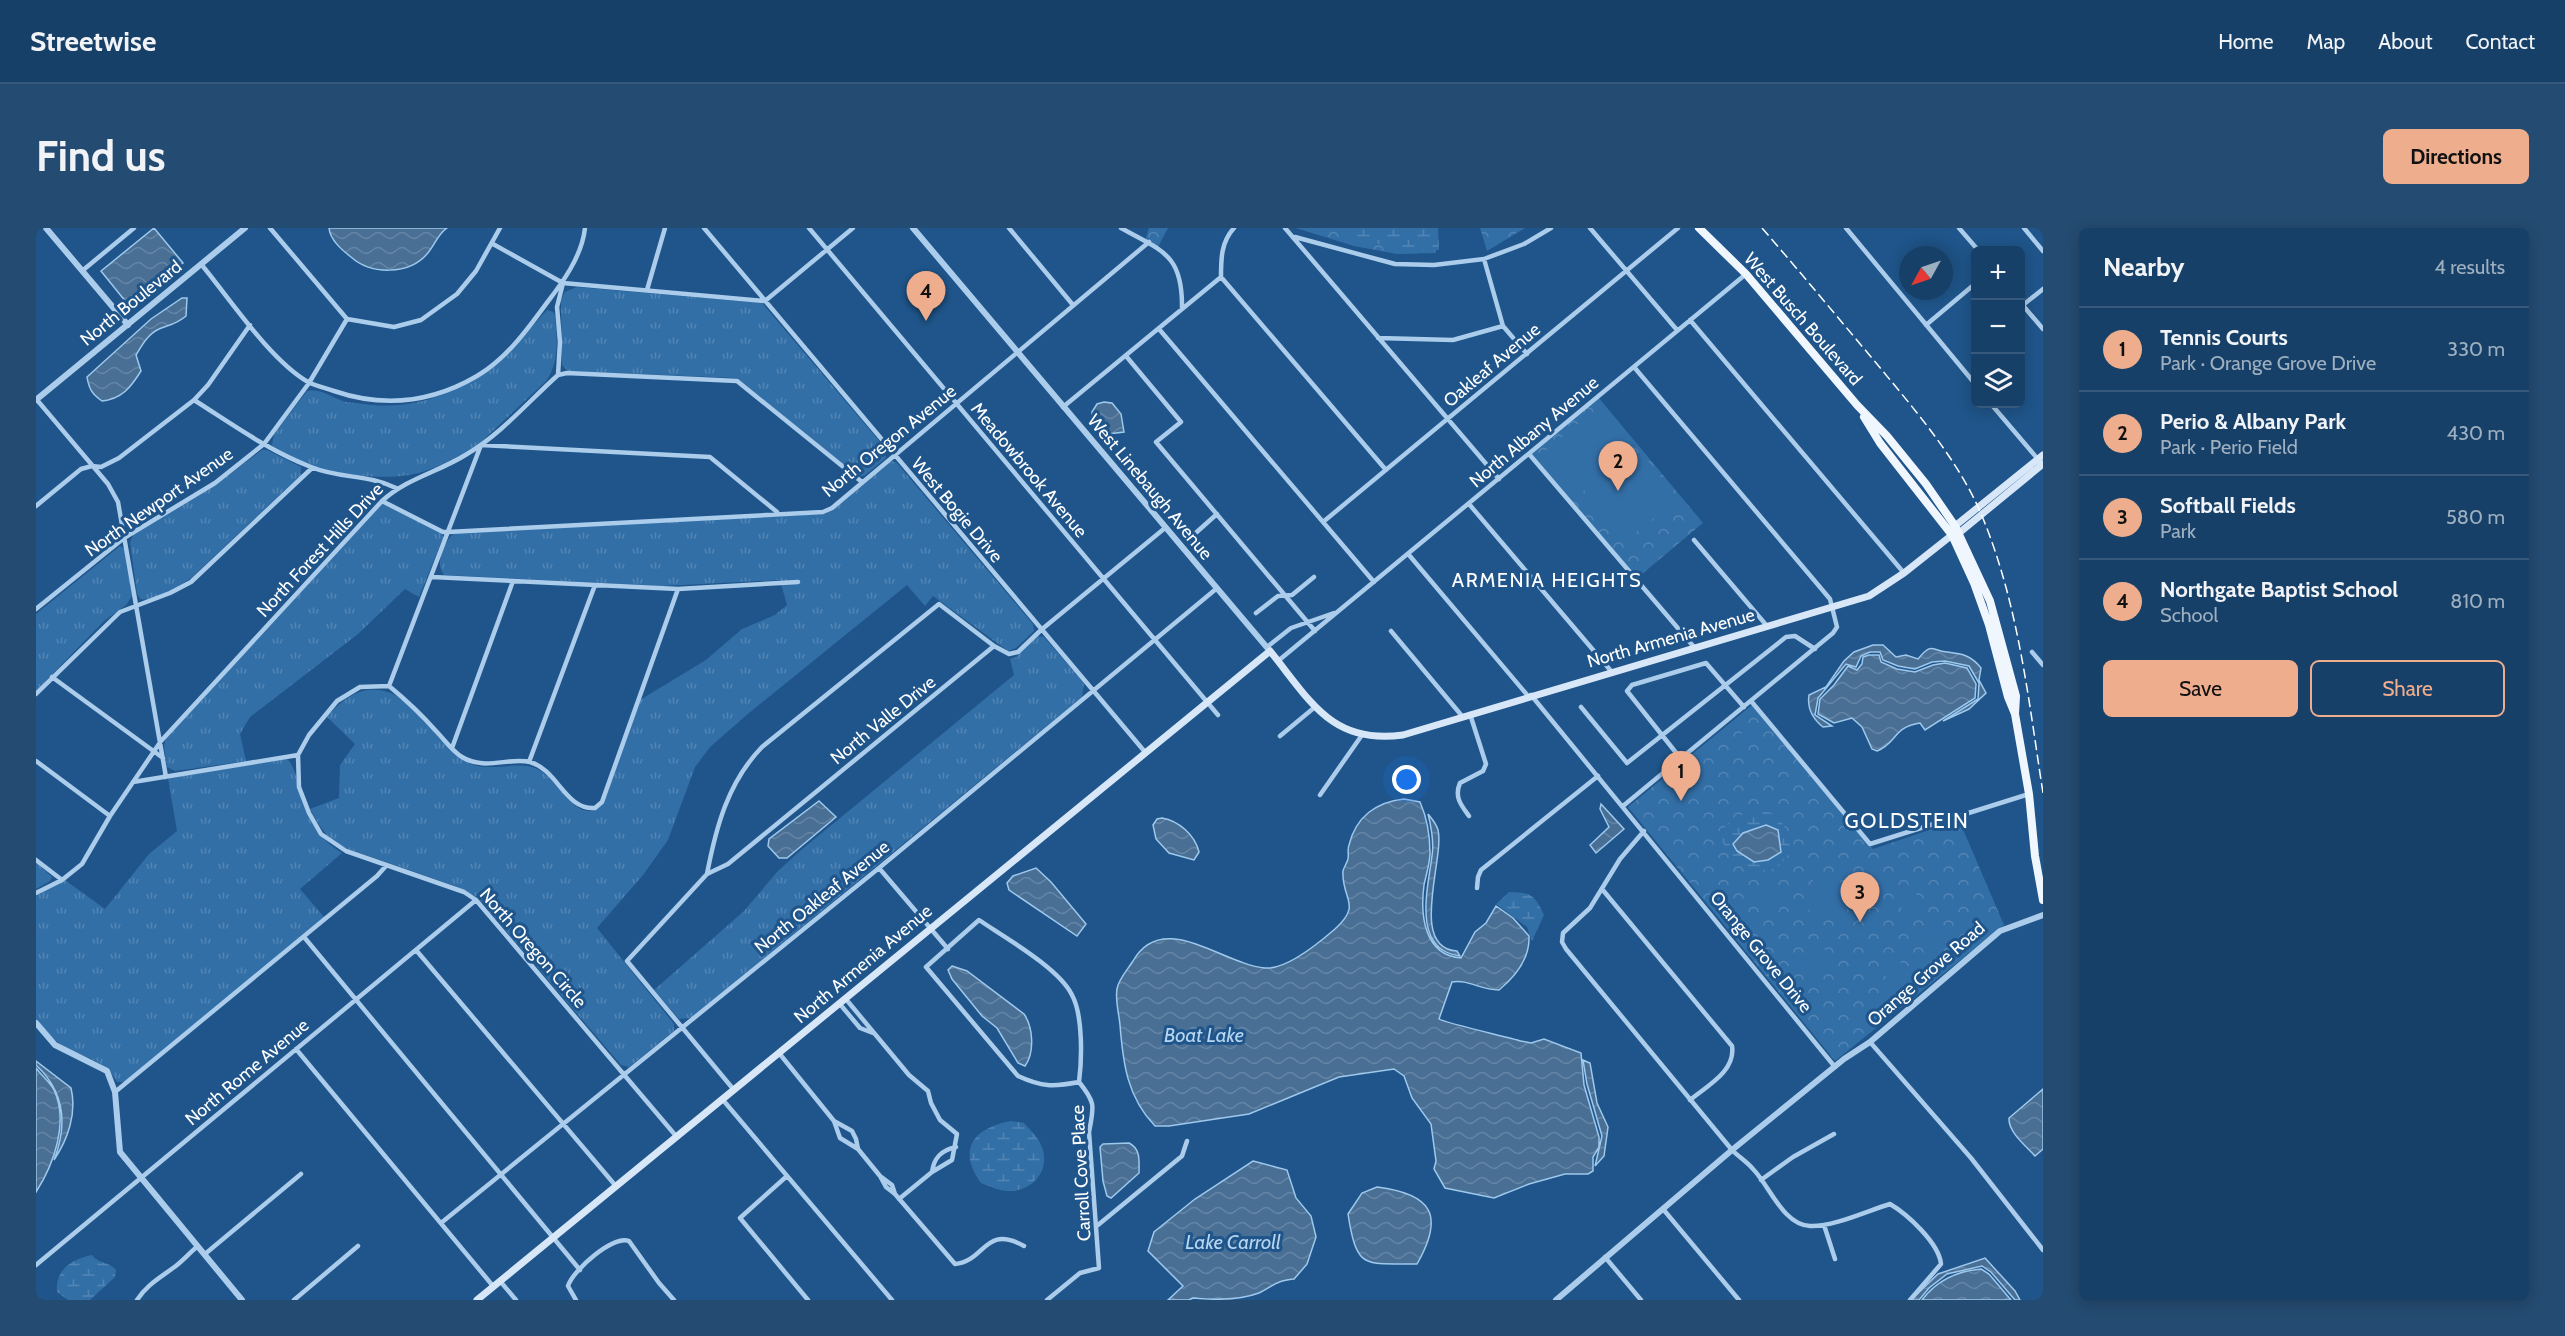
<!DOCTYPE html>
<meta charset="utf-8">
<style>
:root{--surface:#174068;--page:#244b71;--text:#f1f3f6;--muted:#9eafc0;--line:#36597c;--accent:#eead8d}
body{margin:0;font-family:Cabin,sans-serif;background:var(--page);color:var(--text)}
.controls{position:absolute;right:18px;top:18px;display:grid;overflow:hidden;border-radius:9px;box-shadow:0 3px 15px #0003}
.controls button{width:54px;height:54px;display:grid;place-items:center;padding:0;border:0;border-bottom:2px solid var(--line);background:var(--surface);color:var(--text);font:30px sans-serif}
.compass{position:absolute;left:1863px;top:18px;width:54px;height:54px;border-radius:50%;background:var(--surface);box-shadow:0 3px 15px #0003;rotate:230deg}
.you{position:absolute;left:1371px;top:552px;width:21px;height:21px;margin:-15px;border:4px solid #fff;border-radius:50%;background:#1a73e8;box-shadow:0 0 0 9px #1a73e833}
.badge{display:grid;place-items:center;width:39px;height:39px;border-radius:50%;background:var(--accent);color:#111;font-size:20px;font-weight:700}
.pin{position:absolute;translate:-50% -50px;filter:drop-shadow(0 2px 3px #0008)}
.pin::after{content:'';position:absolute;top:32px;width:21px;height:18px;background:inherit;clip-path:polygon(0 0,100% 0,50% 100%)}
.list{margin:0;padding:0;list-style:none}
h2{display:flex;justify-content:space-between;align-items:center;height:78px;margin:0;padding:0 24px;font-size:26px}
h2 small{font-size:20px;font-weight:400;color:var(--muted)}
.list li{display:grid;grid-template-columns:39px 1fr auto;gap:18px;align-items:center;box-sizing:border-box;height:84px;padding:0 24px;border-top:2px solid var(--line)}
.list b{display:block;font-size:22px;white-space:nowrap}
.list p{margin:0;font-size:20px;white-space:nowrap;color:var(--muted)}
.list em{font-size:20px;font-style:normal;color:var(--muted)}
.actions{display:flex;gap:12px;padding:18px 24px}
.actions a{flex:1;padding:14px 0;border:2px solid var(--accent);border-radius:9px;text-align:center;font-size:21px;color:var(--accent)}
.actions .main{background:var(--accent);color:#111}
.icon{flex:none;width:33px;height:33px;fill:none;stroke:currentColor;stroke-width:2;stroke-linecap:round;stroke-linejoin:round}
.map{position:relative;flex:none;width:2007px;height:1072px;overflow:hidden;border-radius:9px}
header{display:flex;align-items:center;gap:36px;box-sizing:border-box;height:84px;padding:0 30px;background:var(--surface);border-bottom:2px solid var(--line)}
header strong{font-size:28px}
nav{display:flex;gap:33px;margin-inline-start:auto;font-size:21px}
.intro{display:flex;align-items:center;justify-content:space-between;box-sizing:border-box;height:144px;padding:0 36px}
h1{margin:0;font-size:42px}
.button{padding:15px 27px;border-radius:9px;background:var(--accent);color:#111;font-size:21px;font-weight:700}
main{display:flex;gap:36px;padding:0 36px}
aside{flex:1;background:var(--surface);border-radius:9px;box-shadow:0 3px 15px #0003}
.map>svg:first-child{display:block}
.grass{fill:url(#grass-tufts)}
.forest{fill:url(#forest-crowns)}
.wetland{fill:url(#wetland-marsh)}
.garden{fill:#336fa7}
.water{fill:url(#water-waves);stroke:#9ec8ec;stroke-width:1.5}
.lines{fill:none;stroke-linecap:round;stroke-linejoin:round}
.minor{stroke:#abcceb;stroke-width:4.5}
.tertiary{stroke:#abcceb;stroke-width:6}
.secondary{stroke:#d7e7f8;stroke-width:7}
.primary{stroke:#f0f6fe;stroke-width:8}
.rail{stroke:#fff;stroke-width:1.5;stroke-dasharray:10 4.5;stroke-linecap:butt}
.labels{text-anchor:middle;dominant-baseline:central;stroke-width:6;stroke-linejoin:round;paint-order:stroke}
.street-label{font-size:18px;fill:#fff;stroke:#1f558a}
.neighbourhood-label{font-size:20px;letter-spacing:1.5px;fill:#fff;stroke:#1f558a}
.water-label{font-size:20px;font-style:italic;fill:#b7d6f2;stroke:#1f558a}
.quarter-label{font-size:21px;letter-spacing:1.5px;fill:#fff;stroke:#1f558a}
</style>
<header>
<strong>Streetwise</strong>
<nav><a>Home</a><a>Map</a><a>About</a><a>Contact</a></nav>
</header>
<div class="intro"><h1>Find us</h1><a class="button">Directions</a></div>
<main>
<div class="map">
<svg width="2007" height="1072" viewBox="0 0 2007 1072">
<defs>
<pattern id="grass-tufts" width="24" height="20" patternUnits="userSpaceOnUse" patternTransform="scale(1.5)"><rect width="24" height="20" fill="#336fa7"/><path d="M3 7l-1-3M5 7V3M7 7l1-3M15 17l-1-3M17 17v-4M19 17l1-3" fill="none" stroke="#5285b4"/></pattern>
<pattern id="forest-crowns" width="20" height="18" patternUnits="userSpaceOnUse" patternTransform="scale(1.5)"><rect width="20" height="18" fill="#336fa7"/><path d="M2 6a3 3 0 1 1 6 0M12 15a3 3 0 1 1 6 0" fill="none" stroke="#5285b4"/></pattern>
<pattern id="wetland-marsh" width="20" height="14" patternUnits="userSpaceOnUse" patternTransform="scale(1.5)"><rect width="20" height="14" fill="#336fa7"/><path d="M1 5h8M5 5V1M11 12h8M15 12V8" fill="none" stroke="#5285b4"/></pattern>
<pattern id="water-waves" width="16" height="10" patternUnits="userSpaceOnUse" patternTransform="scale(1.5)"><rect width="16" height="10" fill="#496f95"/><path d="M0 5q4-4 8 0t8 0" fill="none" stroke="#6485a5"/></pattern>
</defs>
<rect width="100%" height="100%" fill="#1f558a"/>
<path class="grass" d="M541,59L726,75L850,221V230L828,248H822L700,150L532,143L526,137L525,72L529,64Z
M511,82L517,84L519,88C521,110 524,134 510,153L444,215C427,226 406,238 386,244C348,256 266,245 236,217L238,206L271,163C284,159 298,171 310,174C316,175 322,175 328,176C408,187 462,137 511,82Z
M226,222H231L265,239V247L155,350C142,359 120,374 104,371L101,365L94,315L97,307L182,255Z
M855,233L860,234L997,396L998,403L980,420L972,423L897,368L889,378L871,357L713,485L674,519L659,539L632,612L607,647L561,700L638,796V803L593,839L585,837L441,669L419,658L304,618C290,609 282,596 274,581L303,570L304,537L319,516L291,489C301,477 316,464 332,462C378,457 397,516 433,535C455,546 483,530 505,543C524,554 547,608 570,569L604,472L670,432L706,401L739,387L751,377L744,352L626,358L408,347C399,336 407,317 416,307L420,305L790,286Z
M347,275L406,306L407,310L383,369L369,361L322,406L214,489L204,506L210,533L139,543L131,539L128,518L130,510Z
M84,318L89,321L96,368L90,377L68,393L0,463V386Z
M1001,408L1008,409L1048,455L1046,469L655,790L643,791L618,762L708,683L742,643L764,623L978,447L974,431L980,429Z
M251,531C260,537 265,571 270,583C278,601 289,615 306,625L264,661L288,689L89,854H81C67,830 49,831 27,818C16,811 8,801 0,791V668L29,652L69,681L113,626L141,603L132,550Z
M0,634L16,649L14,653L0,661Z"/>
<path class="forest" d="M1113,0H1132L1122,19L1109,13Z
M1260,0H1399L1400,25L1361,26L1318,18Z
M1444,0H1489L1451,23Z
M1562,169L1667,295L1600,351L1493,226Z
M1716,477L1837,621L1923,592L1968,697L1799,833L1592,579Z"/>
<path class="wetland" d="M1295,0H1402L1403,22L1368,24Z
M1722,580C1744,588 1751,596 1755,620C1752,625 1749,632 1745,636C1723,657 1676,619 1687,602C1694,590 1710,585 1722,580Z
M1473,664C1496,665 1498,666 1508,687L1496,713L1491,699L1460,676Z
M975,893L988,895C994,902 1002,909 1005,917C1016,941 997,964 972,963C963,963 953,958 945,955C921,922 937,900 975,893Z
M56,1027C64,1037 73,1033 80,1042L79,1049L54,1072H32L21,1064C19,1041 36,1031 56,1027Z"/>
<path class="garden" d="M1565,177L1598,217L1548,256L1590,227L1613,234L1642,271L1587,314L1580,308L1545,258L1538,264L1507,225Z
M1711,501L1719,511L1702,525L1694,515Z
M1787,649C1809,649 1818,668 1809,687L1773,686L1777,652Z
M1745,657L1747,659L1743,683C1726,689 1714,673 1722,658Z
M1876,663L1886,671L1889,679L1872,692L1862,673Z
M1896,695L1907,704L1906,715L1899,722L1882,709Z
M1769,721L1794,722L1790,747L1776,748C1766,741 1764,732 1769,721Z
M1856,728L1865,735L1868,742L1860,756L1843,743Z"/>
<path class="water" d="M118,0L147,35L94,79L65,43Z
M293,0H411C401,7 399,17 391,26C373,47 335,47 315,29C306,22 294,12 293,0Z
M146,70H151L150,88C141,96 133,97 123,101C112,106 106,117 100,127L105,143C95,159 86,171 66,173C56,166 53,161 51,149L115,91Z
M1068,174L1076,175L1085,186L1088,204L1072,206L1056,191V184L1061,176Z
M1837,417H1847L1860,429L1870,427L1882,431C1897,413 1895,423 1911,424C1926,426 1935,427 1945,440L1943,452L1950,465L1933,481L1907,493L1942,471L1943,455L1933,438L1909,433L1896,434L1879,441L1862,438L1847,432L1844,424H1834L1825,428L1820,439L1810,436L1782,470L1779,487L1796,498L1787,499C1777,491 1771,480 1773,467L1790,459L1808,433L1818,424Z
M1833,427H1843L1845,434L1861,441L1879,444L1897,437L1909,435L1931,440L1940,456L1939,470L1889,502L1884,495C1857,499 1861,515 1841,523L1836,521L1826,499L1816,490L1798,495L1782,486L1784,471L1798,457L1812,438L1821,442L1826,436L1827,429Z
M1368,571L1384,574C1391,590 1394,608 1394,625C1394,635 1390,647 1388,657C1384,687 1388,727 1425,730L1439,704L1450,695L1460,678L1477,690L1493,708C1494,731 1480,748 1463,762C1444,762 1432,751 1416,754L1403,791C1409,795 1472,809 1485,813L1495,815L1508,811L1545,825L1548,857L1563,909V919L1557,929V943L1552,946H1529L1493,956L1458,970L1409,960L1398,941L1400,933L1395,896L1376,870L1368,848L1358,841L1303,849L1213,886L1133,898H1119C1091,869 1087,835 1084,797C1083,786 1079,771 1081,761C1082,752 1092,741 1097,733C1127,681 1186,736 1229,740C1250,742 1284,714 1299,701C1327,676 1305,671 1307,643C1308,639 1311,635 1312,631C1313,626 1311,622 1313,617C1320,589 1340,574 1368,571Z
M783,573L800,589L751,630H743L732,618L733,611Z
M1565,576L1588,601L1560,625L1554,617L1573,599L1564,581Z
M1392,586C1396,591 1400,595 1402,602C1409,630 1372,720 1421,723L1424,728C1375,722 1392,660 1396,628C1398,616 1395,598 1392,586Z
M1126,590C1143,593 1159,607 1163,624L1158,632L1133,625L1120,611L1117,597L1121,591Z
M1730,597L1742,602L1745,624L1732,632L1718,634L1701,623L1697,616L1707,605Z
M1000,640L1015,654L1050,696L1041,708L973,662L971,655L977,648Z
M916,738L931,743L988,786C997,799 999,824 989,838L982,835L961,800L946,788L916,751L912,742Z
M1547,832L1554,835L1561,875L1572,899L1568,928L1559,938L1566,908L1551,856Z
M0,833L35,860C41,885 32,911 18,932C32,896 29,864 0,837Z
M0,840C5,847 14,854 18,862C33,894 18,936 0,964Z
M2007,861V921L1999,928C1990,918 1972,904 1973,890Z
M1093,915C1105,921 1103,933 1103,945L1075,970L1071,968L1067,953L1064,919L1067,916Z
M1217,933L1251,942L1260,970L1275,988L1280,1009L1271,1036L1258,1051C1239,1053 1239,1057 1223,1065C1204,1072 1177,1072 1157,1070L1153,1072H1132L1147,1058L1112,1023L1118,1004L1159,971Z
M1341,959C1396,966 1409,987 1381,1036C1329,1035 1321,1044 1312,986L1326,965Z
M1949,1030L1979,1063L1984,1072H1979L1955,1044L1946,1038L1911,1046L1893,1060L1883,1072H1875L1902,1046Z
M1945,1041L1953,1046L1975,1072H1886C1901,1052 1921,1043 1945,1041Z"/>
<g class="lines">
<path class="minor" d="M234,0L311,91L358,99L385,92L421,66L440,43L464,0
M668,0L1109,524
M773,0L1182,487
M973,0L1037,77
M1085,0C1126,23 1147,26 1146,81
M1249,0L1463,251
M1554,0L1641,102
M1810,0L1940,157
M1923,0L1942,22
M1988,0L2007,23
M1259,9L1359,36L1398,37L1448,31L1488,16L1515,0
M457,16L527,55L729,73L817,0
M1448,31L1467,98L1491,126
M165,36C194,71 234,132 272,154C280,158 289,160 298,163C348,180 395,175 441,148C470,131 491,102 510,76C527,54 546,28 549,0
M46,43L98,0
M1185,49L1350,242
M611,62L629,0
M1984,74L2007,101
M1987,77L2007,61
M1654,92L1868,345
M1890,97L1940,55
M1123,101L1338,354
M1342,110L1417,112L1467,98
M1090,128L1145,194L1120,214L1279,403
M522,147L531,145L701,153L826,254
M1,172L72,256L82,274L130,549
M158,172C196,196 233,223 275,239C304,251 332,246 360,260
M1955,176L2006,236
M1027,179L1185,49C1185,31 1185,14 1198,0
M1493,226L1658,419
M346,273L407,304H412L787,284L796,280L1113,14
M1433,276L1575,443
M0,278L45,241L56,238L65,239L83,230L158,172L172,157L214,97
M1287,294L1642,0
M1154,310L1181,286
M1658,312L1731,398
M1373,327L1492,468
M396,349L642,361L762,354
M0,381L88,310L179,255L228,216L273,155L311,91
M1220,385L1242,368L1256,367L1278,349
M1355,403L1426,488
M1231,419L1255,400L1298,385
M1996,424L2007,437
M1242,433L1710,46
M16,449L127,530
M353,458L324,459L301,473L273,507L262,527L263,559L273,585L285,606L310,623L428,664L440,672L640,908
M353,458L445,217L674,229L741,284
M353,458C370,472 385,486 400,503C408,511 416,523 426,529C448,543 473,529 494,534C522,542 529,582 559,580L566,574L642,361
M0,466L84,384L134,365L155,354L276,240
M1495,467L1799,839
M1715,473L1834,616L1993,566
M1545,479L1591,535L1750,409L1759,408L1779,421
M1244,508L1279,479
M416,520L477,353
M1645,531L1591,463L1596,457L1670,435L1708,479
M0,533L74,588
M493,534L559,357
M97,554L262,527
M1284,567L1326,507
M1587,578L1797,405L1801,399L1794,371L1598,139
M1433,588C1425,577 1418,569 1424,555L1447,543L1450,536L1434,486
M1608,603L1584,631L1554,680L1527,705L1526,714L1530,721L1696,922C1703,929 1711,934 1717,941C1733,957 1747,997 1774,998C1797,999 1831,983 1854,976C1871,986 1903,1015 1905,1036L1874,1072
M0,632L26,652
M843,640L912,721
M671,646C680,599 692,554 726,519L903,376L958,418
M1441,660L1442,649L1445,642L1562,548
M1566,661L1696,818C1700,843 1671,858 1654,872
M0,665L26,652L46,636L74,588L125,513L346,273C371,250 403,244 431,226C465,206 493,173 522,147L524,114L521,79L527,55
M268,709L544,1042
M380,722L579,957
M809,770L873,847L892,863L895,875L904,892L921,906L916,932L896,944L863,971
M803,775L824,800L837,805
M1834,814L1935,930L2007,1022
M260,821L457,1058
M743,825L798,893L816,903L820,911L822,921
M698,862L591,733L671,646L692,636L958,418L973,426L982,424L1005,402L1129,300
M79,864L341,648L349,639
M687,872L856,1072
M798,893L804,910L822,921L844,948
M896,944C898,929 906,922 920,919
M751,948L704,990L772,1072
M1725,952L1757,929L1798,906
M859,966L856,957L844,948L850,959L859,966L919,1036C950,1033 948,996 988,1018
M1627,981L1703,1072
M405,995L843,640L1180,361
M1062,997L1146,928L1151,913
M1788,997L1799,1031
M169,1026L265,946
M1569,1029L1605,1072
M0,1037L440,672
M464,1053L480,1072
M101,1072C111,1057 122,1051 137,1040C146,1034 153,1025 162,1018
M258,1072L322,1018
M540,1072L532,1058C537,1042 577,1007 593,1013L623,1055L638,1072
M1011,1072L1044,1045L1063,1040L1053,904C1058,878 1060,875 1043,854C1046,831 1047,787 1036,767C1023,740 968,709 943,692L890,739L982,848C1006,859 1017,859 1043,854"/>
<path class="tertiary" d="M10,0L92,97
M877,0L1234,423
M0,172L209,0
M0,795L19,817L71,843L79,864L84,924L206,1072
M1520,1072L1696,922L1808,831L1834,814L1964,703L2007,687"/>
<path class="secondary" d="M1918,302L1919,298L2007,227
M441,1072L1234,423C1274,472 1295,517 1367,507L1833,368L1868,345L1916,307L1923,305L2007,236"/>
<path class="primary" d="M1663,0L1710,46L1821,177L1851,208L1890,256L1919,298L1954,373L1980,468L1979,486
M1828,189L1844,215L1916,307L1938,355L1953,397L1972,469L1979,486L1993,566L1999,628L2007,672"/>
<path class="rail" d="M1726,0C1765,45 1803,91 1841,136C1878,181 1919,228 1943,281C1982,371 1992,469 2007,565"/>
</g>
<g class="labels">
<g class="street-label">
<text transform="translate(95 75) rotate(-39)">North Boulevard</text>
<text transform="translate(1767 91) rotate(49)">West Busch Boulevard</text>
<text transform="translate(1456 137) rotate(-40)">Oakleaf Avenue</text>
<text transform="translate(1498 204) rotate(-40)">North Albany Avenue</text>
<text transform="translate(853 213) rotate(-39)">North Oregon Avenue</text>
<text transform="translate(993 242) rotate(50)">Meadowbrook Avenue</text>
<text transform="translate(1114 259) rotate(50)">West Linebaugh Avenue</text>
<text transform="translate(123 274) rotate(-35)">North Newport Avenue</text>
<text transform="translate(921 282) rotate(50)">West Bogie Drive</text>
<text transform="translate(284 322) rotate(-47)">North Forest Hills Drive</text>
<text transform="translate(1635 410) rotate(-16)">North Armenia Avenue</text>
<text transform="translate(847 492) rotate(-39)">North Valle Drive</text>
<text transform="translate(786 669) rotate(-39)">North Oakleaf Avenue</text>
<text transform="translate(497 720) rotate(49)">North Oregon Circle</text>
<text transform="translate(1725 724) rotate(51)">Orange Grove Drive</text>
<text transform="translate(827 736) rotate(-40)">North Armenia Avenue</text>
<text transform="translate(1890 746) rotate(-41)">Orange Grove Road</text>
<text transform="translate(211 844) rotate(-40)">North Rome Avenue</text>
<text transform="translate(1045 945) rotate(-93)">Carroll Cove Place</text>
</g>
<g class="neighbourhood-label">
<text x="1511" y="352">ARMENIA HEIGHTS</text>
</g>
<g class="water-label">
<text x="1168" y="807">Boat Lake</text>
<text x="1197" y="1014">Lake Carroll</text>
</g>
<g class="quarter-label">
<text x="1871" y="592">GOLDSTEIN</text>
</g>
</g>
</svg>
<div class="controls">
<button>+</button>
<button>−</button>
<button><svg class="icon" aria-label="layers" viewBox="0 0 24 24"><path d="M12 4l9 5-9 5-9-5zM3 14l9 5 9-5"/></svg></button>
</div>
<svg class="compass" viewBox="-18 -18 36 36"><path d="M0-13l5 13h-10z" fill="#e53935"/><path d="M0 13l5-13h-10z" fill="#9eafc0"/></svg>
<div class="you"></div>
<div class="pin badge" style="left:1645px;top:573px">1</div>
<div class="pin badge" style="left:1582px;top:263px">2</div>
<div class="pin badge" style="left:1824px;top:694px">3</div>
<div class="pin badge" style="left:890px;top:93px">4</div>
</div>
<aside>
<h2>Nearby<small>4 results</small></h2>
<ul class="list">
<li><span class="badge">1</span><div><b>Tennis Courts</b><p>Park · Orange Grove Drive</p></div><em>330 m</em></li>
<li><span class="badge">2</span><div><b>Perio &amp; Albany Park</b><p>Park · Perio Field</p></div><em>430 m</em></li>
<li><span class="badge">3</span><div><b>Softball Fields</b><p>Park</p></div><em>580 m</em></li>
<li><span class="badge">4</span><div><b>Northgate Baptist School</b><p>School</p></div><em>810 m</em></li>
</ul>
<div class="actions"><a class="main">Save</a><a>Share</a></div>
</aside>
</main>
